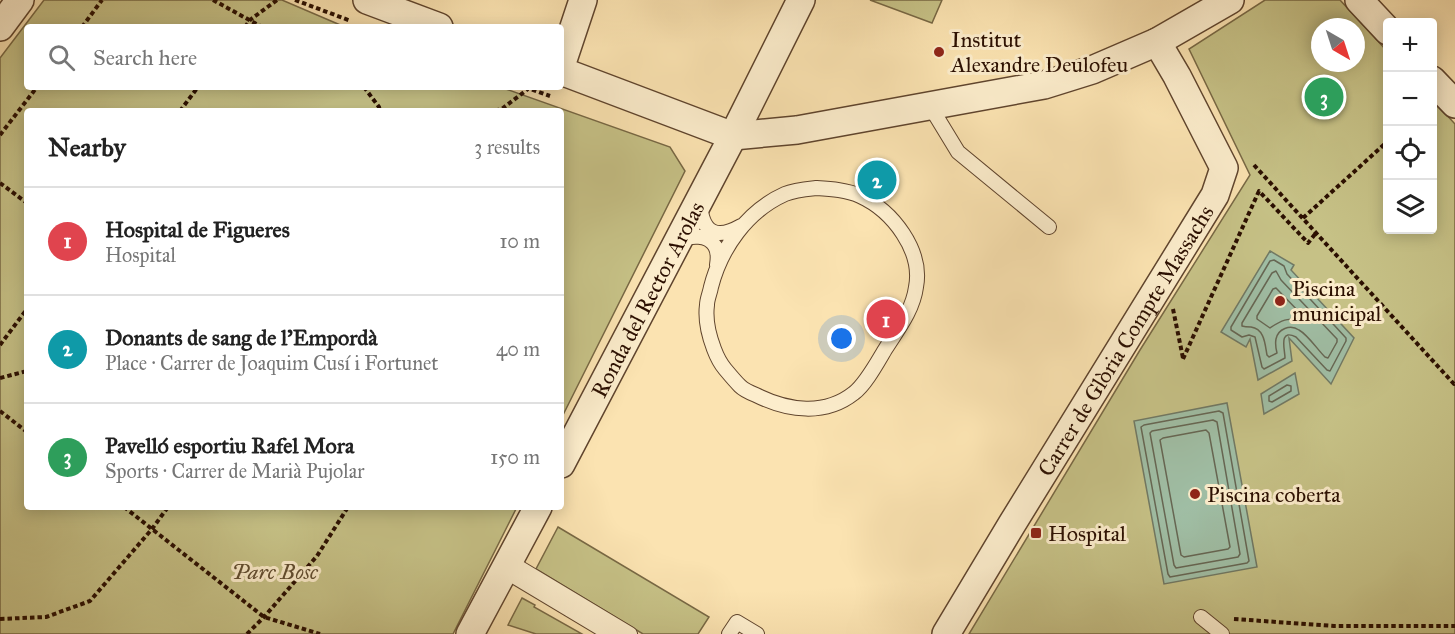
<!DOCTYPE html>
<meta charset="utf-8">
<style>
:root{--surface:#fff;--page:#f6f6f6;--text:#222;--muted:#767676;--line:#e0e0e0;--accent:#8f2418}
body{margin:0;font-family:"IM FELL Great Primer",serif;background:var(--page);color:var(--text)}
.controls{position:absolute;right:18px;top:18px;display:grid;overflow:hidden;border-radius:6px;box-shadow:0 3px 15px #0003}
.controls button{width:54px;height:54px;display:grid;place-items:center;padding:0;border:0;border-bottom:2px solid var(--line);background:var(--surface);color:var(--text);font:30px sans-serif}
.compass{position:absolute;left:1311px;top:18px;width:54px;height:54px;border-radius:50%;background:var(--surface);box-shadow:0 3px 15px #0003;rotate:141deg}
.you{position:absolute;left:842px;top:339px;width:21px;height:21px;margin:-15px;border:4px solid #fff;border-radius:50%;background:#1a73e8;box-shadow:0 0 0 9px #1a73e833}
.badge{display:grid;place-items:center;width:39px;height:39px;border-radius:50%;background:var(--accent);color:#fff;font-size:20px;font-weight:700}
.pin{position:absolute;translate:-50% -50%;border:3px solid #fff;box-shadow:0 2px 6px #0006}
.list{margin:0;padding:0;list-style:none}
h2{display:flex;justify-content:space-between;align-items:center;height:78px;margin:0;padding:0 24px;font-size:26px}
h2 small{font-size:20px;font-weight:400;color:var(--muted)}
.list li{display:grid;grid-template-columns:39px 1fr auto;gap:18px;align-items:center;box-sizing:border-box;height:108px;padding:0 24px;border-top:2px solid var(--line)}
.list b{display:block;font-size:22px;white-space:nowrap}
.list p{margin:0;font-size:20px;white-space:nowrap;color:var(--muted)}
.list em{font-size:20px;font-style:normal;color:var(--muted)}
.icon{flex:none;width:33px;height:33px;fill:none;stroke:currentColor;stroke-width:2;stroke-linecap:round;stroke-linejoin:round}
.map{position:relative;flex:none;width:1455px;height:634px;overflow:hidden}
.search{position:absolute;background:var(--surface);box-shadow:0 3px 15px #0003;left:24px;top:24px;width:540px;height:66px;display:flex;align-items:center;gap:15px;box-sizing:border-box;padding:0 21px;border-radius:6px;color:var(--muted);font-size:22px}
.panel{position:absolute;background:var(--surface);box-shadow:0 3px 15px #0003;left:24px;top:108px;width:540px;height:402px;border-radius:6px}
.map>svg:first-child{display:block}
.green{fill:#c6c186;stroke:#786844;stroke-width:1.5;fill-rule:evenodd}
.water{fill:#a0bfa6;stroke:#717964;stroke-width:1.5}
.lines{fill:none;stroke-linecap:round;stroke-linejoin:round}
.shore{stroke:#666754;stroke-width:1.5}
.lane-casing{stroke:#5f442d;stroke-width:16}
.street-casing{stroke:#5f442d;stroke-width:30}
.path{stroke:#2b0f01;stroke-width:4;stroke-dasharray:4.5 3;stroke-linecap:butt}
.lane{stroke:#fcedcc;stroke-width:14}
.street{stroke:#fcedcc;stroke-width:27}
.poi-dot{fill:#8f2418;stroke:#fcedcc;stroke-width:2}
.labels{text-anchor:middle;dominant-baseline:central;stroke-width:6;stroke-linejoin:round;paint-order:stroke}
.poi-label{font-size:22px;fill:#2b0f01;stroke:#fcedcc;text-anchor:start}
.street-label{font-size:22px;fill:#2b0f01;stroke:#fcedcc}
.park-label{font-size:22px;font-style:italic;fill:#614d30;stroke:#fcedcc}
</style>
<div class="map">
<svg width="1455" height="634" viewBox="0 0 1455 634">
<rect width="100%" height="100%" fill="#fbe3b1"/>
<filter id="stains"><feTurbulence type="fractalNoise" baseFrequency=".00333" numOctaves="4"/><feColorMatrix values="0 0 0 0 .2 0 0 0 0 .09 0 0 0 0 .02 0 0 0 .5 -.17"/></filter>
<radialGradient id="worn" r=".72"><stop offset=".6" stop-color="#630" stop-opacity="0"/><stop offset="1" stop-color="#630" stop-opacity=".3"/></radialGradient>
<path class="green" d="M44,0H282L345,27H27V87H500L670,147L685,171L561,419V111H27V507H517L453,634H0V58Z
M870,0H942L932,23Z
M1265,0H1340L1387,51L1388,230H1432L1433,100L1455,124V634H969L1140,350L1250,175L1189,49ZM1320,27H1356V63H1320Z
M558,527L709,617L698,634H643L536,569Z
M522,598L535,605L534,607L582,634H536L508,625Z"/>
<path class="water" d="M1270,251L1294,265L1291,270L1354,338L1331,384L1289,338L1292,361L1258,380L1250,339L1246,347L1221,332Z
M1295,373L1299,394L1264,414L1261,394Z
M1227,403L1257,567L1164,584L1134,421Z"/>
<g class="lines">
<path class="shore" d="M1274,260L1284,266L1287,274L1346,338V341L1330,371L1327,370L1296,337C1278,328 1285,350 1285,358L1264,369L1262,367L1255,337L1249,335L1242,337L1231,330V327L1270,261Z
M1276,271L1281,280L1337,339V342L1328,358L1325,357C1317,349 1308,335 1299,330C1290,324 1278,329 1276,339C1275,344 1276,349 1277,353L1269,357L1267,355C1265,345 1265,329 1251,327C1248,327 1245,327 1242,326V323L1272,273Z
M1276,288L1302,315L1301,319C1286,319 1283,319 1270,328L1257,319V316L1273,289Z
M1287,385L1291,386V391L1272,402L1269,401V396Z
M1219,411L1223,413L1249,561L1247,563L1170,577L1168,574L1141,427L1144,425Z
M1213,420L1217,422L1240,554L1238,557L1176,568L1174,565L1150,433L1152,431Z
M1206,430L1209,433L1230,547L1228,549L1184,557L1181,555L1160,440L1163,438Z"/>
<defs>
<path id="lane" d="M930,106L958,152L1049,227
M816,188C831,189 847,190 860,196C893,211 923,251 916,287C913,310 898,329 886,348C878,361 866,384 854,393C825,416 788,411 756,395C751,393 744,390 740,386C735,381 730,375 725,369C720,363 717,357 714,349C709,336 705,320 707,305C707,299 710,293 711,287C721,248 747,211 785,194C794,190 806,189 816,188Z
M700,205C703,233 716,240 741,226
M680,241C690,235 708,234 715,246C718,251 718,259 717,265
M510,562L630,634
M505,571L610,634
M1201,617L1222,634
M729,634L737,622L757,634"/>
<g id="street">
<path d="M367,0L439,27"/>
<path d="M1359,0L1388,31"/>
<path d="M0,27L20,0"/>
<path d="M561,66L583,0"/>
<path d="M561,71L733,136L797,130L1044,85L1092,70L1157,42L1230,0"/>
<path d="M1432,80L1455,104"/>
<path id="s1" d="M561,464L733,136L801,0"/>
<path d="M470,634L538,507"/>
<path id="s2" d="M946,634L1012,524L1215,195L1224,168L1177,76L1157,42"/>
</g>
</defs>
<use href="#lane" class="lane-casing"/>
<use href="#street" class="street-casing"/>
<path class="path" d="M213,0L262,27
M295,0L351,21
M82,27L102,0
M245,27L250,20L277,0
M364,87L379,107L380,111
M525,87L550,96
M180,111L198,87
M495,111L503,108L528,89
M0,135L37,87
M1254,165L1454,384L1455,383
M0,183L27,203
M1303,218L1388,141
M1173,309L1183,358
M0,345L27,309
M1183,359L1259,191L1308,243L1316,233
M0,378L27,371
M0,411L27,432
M124,507L264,617L320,634
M0,619L46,617L90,601L152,529L168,507
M1234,619L1334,626H1455
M247,634L264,617L317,556L348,507"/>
<use href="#lane" class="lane"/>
<use href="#street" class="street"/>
</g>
<g class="poi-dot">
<circle cx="939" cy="52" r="6"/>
<circle cx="1280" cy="301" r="6"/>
<circle cx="1195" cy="494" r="6"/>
<rect x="1030" y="527" width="12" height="12" rx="3"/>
</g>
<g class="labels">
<g class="poi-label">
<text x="951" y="39">Institut<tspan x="951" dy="25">Alexandre Deulofeu</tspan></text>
<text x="1292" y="288">Piscina<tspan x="1292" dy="25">municipal</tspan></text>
<text x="1207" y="494">Piscina coberta</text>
<text x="1048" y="533">Hospital</text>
</g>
<g class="street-label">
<text stroke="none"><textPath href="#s1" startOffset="186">Ronda del Rector Arolas</textPath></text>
<text stroke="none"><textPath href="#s2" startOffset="344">Carrer de Glòria Compte Massachs</textPath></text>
</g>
<g class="park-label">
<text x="275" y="571">Parc Bosc</text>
</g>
</g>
<rect width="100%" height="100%" filter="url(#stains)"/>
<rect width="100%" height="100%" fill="url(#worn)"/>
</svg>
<div class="controls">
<button>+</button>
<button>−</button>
<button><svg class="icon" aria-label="locate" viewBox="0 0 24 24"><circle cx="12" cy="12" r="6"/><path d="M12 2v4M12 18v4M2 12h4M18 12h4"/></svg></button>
<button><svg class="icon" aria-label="layers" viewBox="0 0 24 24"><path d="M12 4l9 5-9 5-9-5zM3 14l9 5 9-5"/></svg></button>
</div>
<svg class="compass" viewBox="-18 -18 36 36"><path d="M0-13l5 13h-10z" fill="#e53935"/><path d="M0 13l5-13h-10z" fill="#767676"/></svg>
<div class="you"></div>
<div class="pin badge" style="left:886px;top:319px;background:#e0444e">1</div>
<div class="pin badge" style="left:877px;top:180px;background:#0f9aa8">2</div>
<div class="pin badge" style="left:1324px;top:97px;background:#2e9e5b">3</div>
<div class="search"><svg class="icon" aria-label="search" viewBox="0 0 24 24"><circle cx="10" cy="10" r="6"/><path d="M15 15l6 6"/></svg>Search here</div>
<section class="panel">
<h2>Nearby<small>3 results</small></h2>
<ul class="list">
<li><span class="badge" style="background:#e0444e">1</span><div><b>Hospital de Figueres</b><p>Hospital</p></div><em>10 m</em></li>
<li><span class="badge" style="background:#0f9aa8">2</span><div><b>Donants de sang de l'Empordà</b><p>Place · Carrer de Joaquim Cusí i Fortunet</p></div><em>40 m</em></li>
<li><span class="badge" style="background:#2e9e5b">3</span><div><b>Pavelló esportiu Rafel Mora</b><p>Sports · Carrer de Marià Pujolar</p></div><em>150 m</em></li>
</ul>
</section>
</div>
